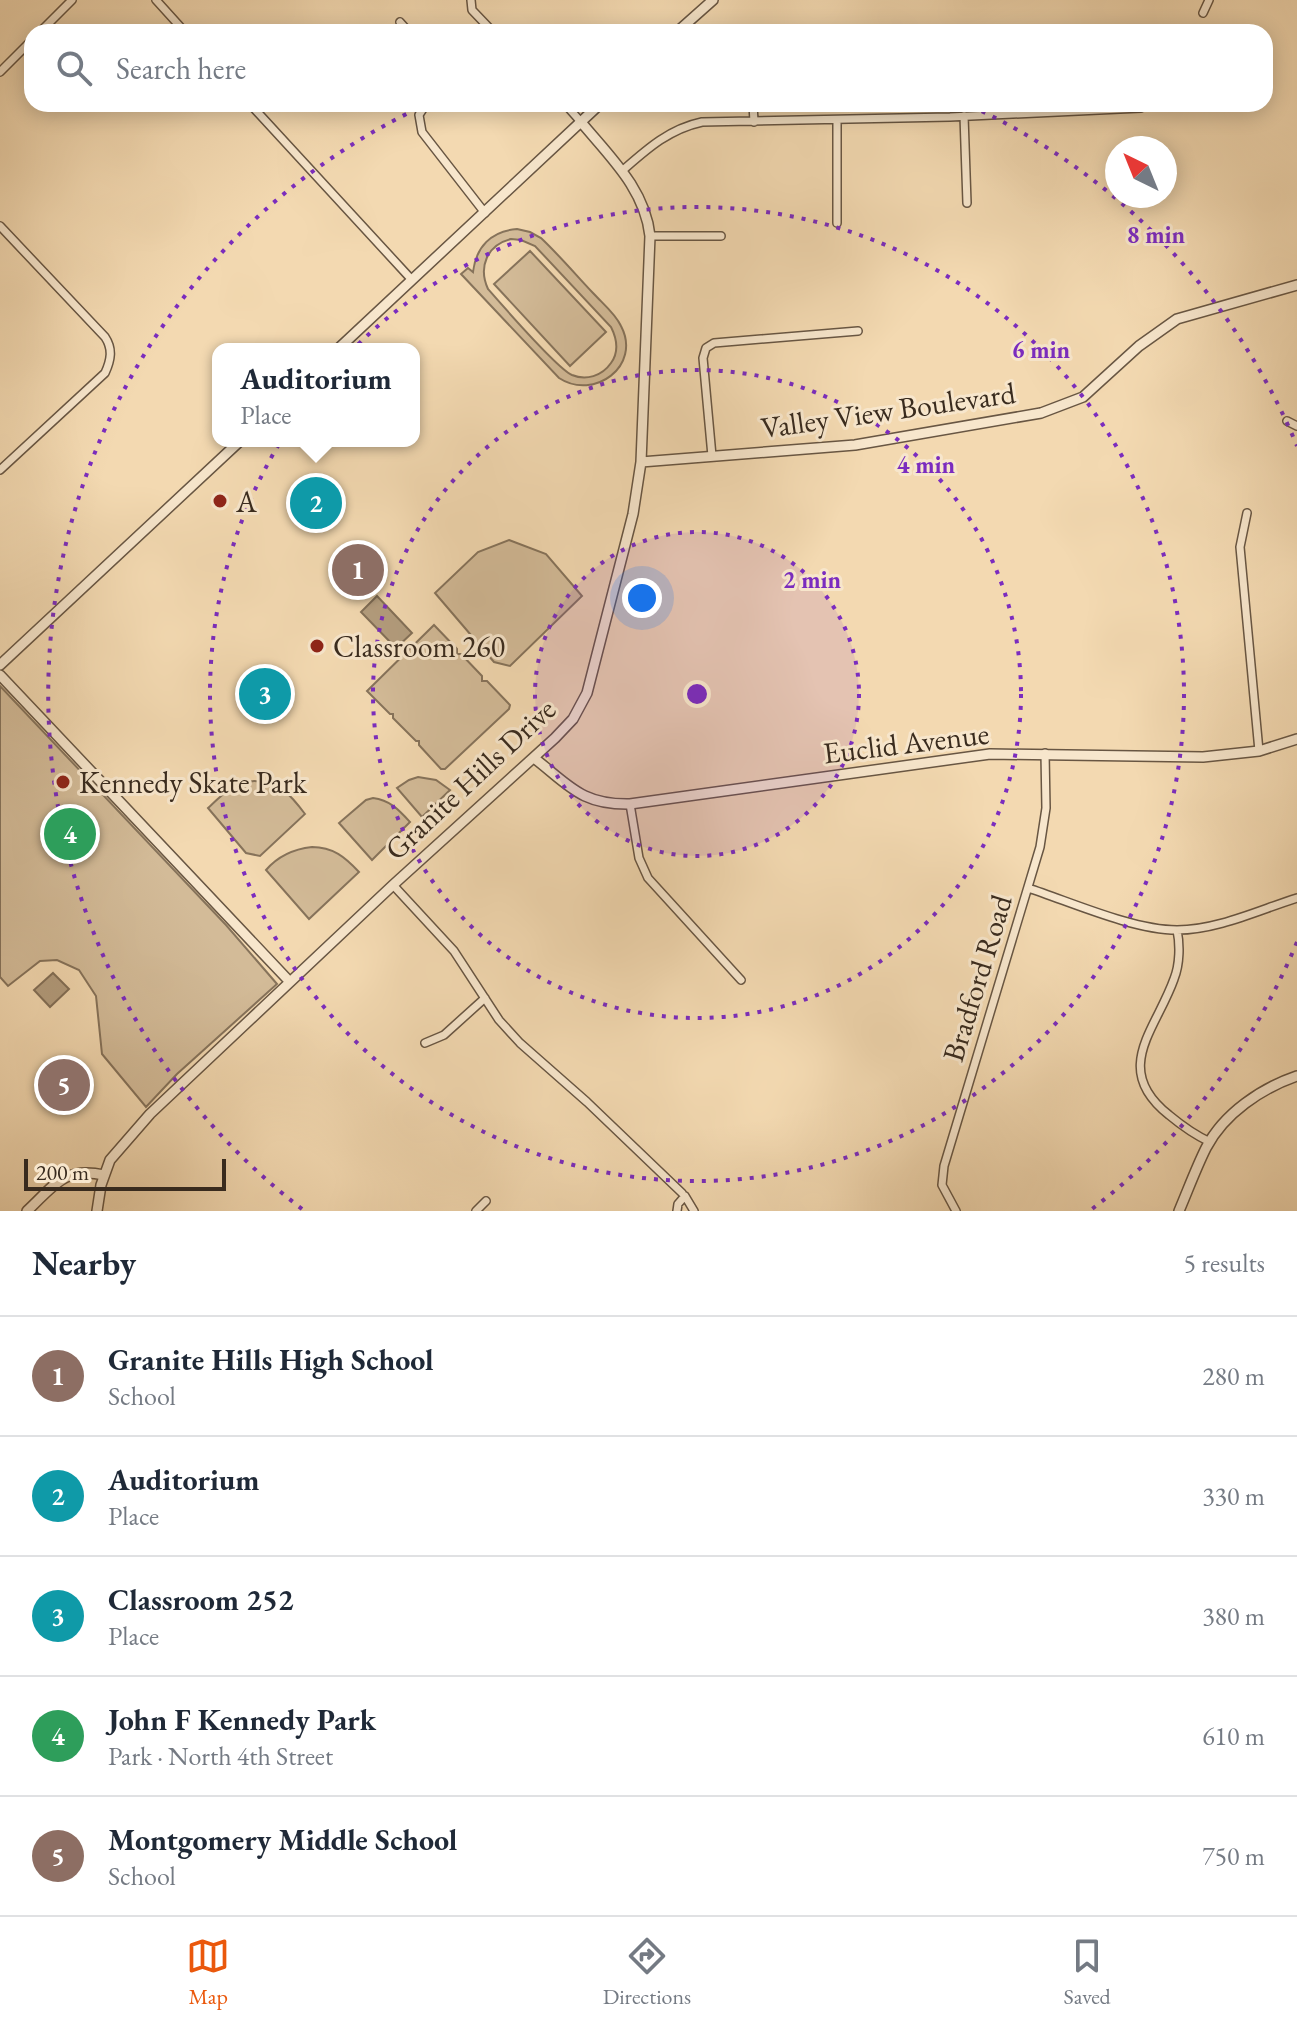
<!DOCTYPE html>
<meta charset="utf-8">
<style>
:root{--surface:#fff;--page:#f2f2f3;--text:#1f2937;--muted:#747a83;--line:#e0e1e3;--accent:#ea580c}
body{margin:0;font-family:"EB Garamond",serif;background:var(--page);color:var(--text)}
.compass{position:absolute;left:1105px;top:136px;width:72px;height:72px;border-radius:50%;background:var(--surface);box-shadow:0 4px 20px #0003;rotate:317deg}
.scale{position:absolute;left:24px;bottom:20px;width:202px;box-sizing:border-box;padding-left:8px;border:4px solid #392b1e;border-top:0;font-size:22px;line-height:28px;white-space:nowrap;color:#392b1e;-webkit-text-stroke:6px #f7e6cc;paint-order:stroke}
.you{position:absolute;left:642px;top:598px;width:28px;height:28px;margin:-20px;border:6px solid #fff;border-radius:50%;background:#1a73e8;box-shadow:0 0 0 12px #1a73e833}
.badge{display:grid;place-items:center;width:52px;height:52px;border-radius:50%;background:var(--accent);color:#fff;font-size:26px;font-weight:700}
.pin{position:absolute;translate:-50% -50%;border:4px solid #fff;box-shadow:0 2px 8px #0006}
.popup{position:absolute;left:212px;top:343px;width:208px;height:104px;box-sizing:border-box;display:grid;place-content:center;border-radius:16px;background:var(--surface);filter:drop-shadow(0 2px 6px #0005);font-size:26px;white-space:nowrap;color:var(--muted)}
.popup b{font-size:30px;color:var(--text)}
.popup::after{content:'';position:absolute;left:50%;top:100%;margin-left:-16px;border:16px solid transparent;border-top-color:var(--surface)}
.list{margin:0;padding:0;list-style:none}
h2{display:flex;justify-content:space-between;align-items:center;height:104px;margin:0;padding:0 32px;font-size:34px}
h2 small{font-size:26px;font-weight:400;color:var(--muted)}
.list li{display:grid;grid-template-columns:52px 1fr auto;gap:24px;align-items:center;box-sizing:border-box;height:120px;padding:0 32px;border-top:2px solid var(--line)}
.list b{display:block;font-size:30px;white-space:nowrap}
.list p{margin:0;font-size:26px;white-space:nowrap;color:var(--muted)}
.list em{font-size:26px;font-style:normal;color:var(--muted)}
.icon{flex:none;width:44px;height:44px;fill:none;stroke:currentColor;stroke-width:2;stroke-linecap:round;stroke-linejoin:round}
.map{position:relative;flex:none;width:1297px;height:1211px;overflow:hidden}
.search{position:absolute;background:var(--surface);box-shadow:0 4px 20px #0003;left:24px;right:24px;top:24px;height:88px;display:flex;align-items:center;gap:20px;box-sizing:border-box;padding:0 28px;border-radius:24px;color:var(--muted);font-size:30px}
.sheet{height:704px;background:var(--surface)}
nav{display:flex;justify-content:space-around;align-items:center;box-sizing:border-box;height:112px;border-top:2px solid var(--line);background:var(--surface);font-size:22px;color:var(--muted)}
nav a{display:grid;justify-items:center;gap:4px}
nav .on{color:var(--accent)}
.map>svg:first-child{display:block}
.green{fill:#d3bb98;stroke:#86735b;stroke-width:2;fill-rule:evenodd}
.water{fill:#b49e7f;stroke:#837058;stroke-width:2}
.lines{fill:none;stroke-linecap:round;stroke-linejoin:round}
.minor-casing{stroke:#685643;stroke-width:10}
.tertiary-casing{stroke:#685643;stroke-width:12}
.minor{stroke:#f7e6cc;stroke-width:7}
.tertiary{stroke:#f7e6cc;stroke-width:9}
.ring{fill:none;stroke:#7b2cbf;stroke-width:4;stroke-dasharray:4 8}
.poi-dot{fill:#8f2418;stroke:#f7e6cc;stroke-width:3}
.labels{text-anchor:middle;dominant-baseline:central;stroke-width:6;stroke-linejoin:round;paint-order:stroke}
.street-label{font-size:30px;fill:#392b1e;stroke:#f7e6cc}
.poi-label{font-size:30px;fill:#392b1e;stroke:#f7e6cc;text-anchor:start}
.centre{fill:#7b2cbf;stroke:#f7e6cc;stroke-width:4}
.ring-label{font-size:24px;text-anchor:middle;font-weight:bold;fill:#7b2cbf;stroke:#f7e6cc;stroke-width:6;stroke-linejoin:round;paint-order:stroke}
</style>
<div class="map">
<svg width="1297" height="1211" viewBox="0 0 1297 1211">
<rect width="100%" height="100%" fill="#f3d9b1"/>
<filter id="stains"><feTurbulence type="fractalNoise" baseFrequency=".0025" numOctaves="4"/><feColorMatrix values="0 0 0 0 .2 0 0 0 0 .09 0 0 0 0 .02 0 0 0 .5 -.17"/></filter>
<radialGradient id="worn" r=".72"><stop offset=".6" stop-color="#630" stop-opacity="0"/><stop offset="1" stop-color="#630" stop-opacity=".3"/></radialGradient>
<path class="green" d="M517,229L530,232L541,238C559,255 576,275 593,293C602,303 615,313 621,326C642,366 594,401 559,378L461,274L468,268L473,272C476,247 491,231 517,229ZM511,239L521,240L535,246L611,327C617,339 619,352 611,363C602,376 586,381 572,375C557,368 502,305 488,289C478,267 487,245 511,239Z
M530,251L606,332L570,366L494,284Z
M509,540L546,554L582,596L510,666L494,662L435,593L478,552Z
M434,625L457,649V654H461L482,676V681H487L510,705L509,709L445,769H441L419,745V741H416L393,718V714H390L367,691Z
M0,686L226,925L277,984L177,1074L146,1107L102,1054L96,996L79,970L57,960L40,961L8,986L0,977Z
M418,777L436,780L450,790L422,817L397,788L409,780Z
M254,781C280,782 290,794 305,814L260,856L246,853L208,808C223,794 233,783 254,781Z
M373,798C390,800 399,810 410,822L372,860L339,823L366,800Z
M312,847C333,847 345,857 359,872L309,919L266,870C278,856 294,849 312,847Z"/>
<path class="water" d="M377,596L412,633L396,648L361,612Z
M53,973L69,989L50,1007L34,990Z"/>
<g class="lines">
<defs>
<path id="minor" d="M156,0L185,32
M471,0L472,10L493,32
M1203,13L1209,0
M400,22L409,32
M40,32L72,0
M0,72L32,40
M250,104L412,280
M426,104L419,115L422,132L485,213
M565,104L581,122
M753,104L754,122
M964,116L967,203
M622,171C647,149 669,129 702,122L950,117L1141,108
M837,223V120
M0,226L105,337C113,349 111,360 105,373L0,470
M650,236H721
M1287,421L1297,426
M712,456L703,358L706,348L714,343L858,331
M1247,513L1240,547L1259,751
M630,804L639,858L648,878L741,980
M393,885L454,951L499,1020L520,1043L587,1102L682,1193
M1028,888C1071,902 1133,930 1177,930C1217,930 1259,910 1297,898
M1177,930C1180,944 1180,964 1174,979C1156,1030 1111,1069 1169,1115C1181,1125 1195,1135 1210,1142
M425,1043L444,1035L485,998
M476,1211L486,1201
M677,1211L678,1204L685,1196L694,1211
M956,1211L942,1185L944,1166L1040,847L1046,808L1045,753"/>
<path id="tertiary" d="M677,32L713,0
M338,349L600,104
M641,462L855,445L1041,413L1083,397L1139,346L1177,319L1297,285
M0,665L240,441
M0,675L290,982
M534,758C569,785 581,805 630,804L990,754L1203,757L1259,751L1297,739
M27,1211C54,1186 64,1166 104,1175
M97,1211L101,1185L110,1160L150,1114L393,885L555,738L573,719L587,693L633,514L641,462L650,236C645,189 610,157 581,122
M1179,1211C1188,1190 1196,1168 1206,1148C1224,1113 1262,1088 1297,1076"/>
</defs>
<use href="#minor" class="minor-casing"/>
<use href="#tertiary" class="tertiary-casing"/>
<use href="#minor" class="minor"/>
<use href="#tertiary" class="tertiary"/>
</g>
<circle cx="697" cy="694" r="162" fill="#7b2cbf" fill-opacity=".12"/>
<g class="ring">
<circle cx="697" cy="694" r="162"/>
<circle cx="697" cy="694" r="324"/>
<circle cx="697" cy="694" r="487"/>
<path d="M1297 942A649 649 0 0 1 1092 1209M302 1209A649 649 0 0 1 423 106M971 106A649 649 0 0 1 1297 446"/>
</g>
<g class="poi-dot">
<circle cx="220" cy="501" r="8"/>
<circle cx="317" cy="646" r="8"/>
<circle cx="63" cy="782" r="8"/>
</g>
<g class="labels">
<g class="street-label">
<text transform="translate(888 410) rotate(-8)">Valley View Boulevard</text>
<text transform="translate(906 743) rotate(-7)">Euclid Avenue</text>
<text transform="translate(470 779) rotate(-43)">Granite Hills Drive</text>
<text transform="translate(977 978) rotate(-73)">Bradford Road</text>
</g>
<g class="poi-label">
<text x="236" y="501">A</text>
<text x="333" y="646">Classroom 260</text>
<text x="79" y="782">Kennedy Skate Park</text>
</g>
</g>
<circle cx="697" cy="694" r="12" class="centre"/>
<g class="ring-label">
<text x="1156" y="243">8 min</text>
<text x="1041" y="358">6 min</text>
<text x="926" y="473">4 min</text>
<text x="812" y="588">2 min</text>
</g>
<rect width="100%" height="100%" filter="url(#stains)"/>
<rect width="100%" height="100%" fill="url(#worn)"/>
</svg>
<svg class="compass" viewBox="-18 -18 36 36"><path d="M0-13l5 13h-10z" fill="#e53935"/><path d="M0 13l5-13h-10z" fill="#747a83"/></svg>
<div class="scale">200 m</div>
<div class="you"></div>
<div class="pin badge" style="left:358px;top:570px;background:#8d6e63">1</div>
<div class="pin badge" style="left:316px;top:503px;background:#0f9aa8">2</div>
<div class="popup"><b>Auditorium</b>Place</div>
<div class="pin badge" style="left:265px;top:694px;background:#0f9aa8">3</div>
<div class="pin badge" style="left:70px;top:834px;background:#2e9e5b">4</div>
<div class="pin badge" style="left:64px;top:1085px;background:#8d6e63">5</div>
<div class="search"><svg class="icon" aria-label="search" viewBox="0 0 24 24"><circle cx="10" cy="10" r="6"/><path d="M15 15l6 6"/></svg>Search here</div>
</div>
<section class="sheet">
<h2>Nearby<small>5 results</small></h2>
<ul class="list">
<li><span class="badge" style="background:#8d6e63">1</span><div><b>Granite Hills High School</b><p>School</p></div><em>280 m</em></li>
<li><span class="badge" style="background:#0f9aa8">2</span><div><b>Auditorium</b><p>Place</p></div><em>330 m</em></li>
<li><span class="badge" style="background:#0f9aa8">3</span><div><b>Classroom 252</b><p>Place</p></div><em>380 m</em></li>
<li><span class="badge" style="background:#2e9e5b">4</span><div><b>John F Kennedy Park</b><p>Park · North 4th Street</p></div><em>610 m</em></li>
<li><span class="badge" style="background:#8d6e63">5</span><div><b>Montgomery Middle School</b><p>School</p></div><em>750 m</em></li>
</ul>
</section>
<nav>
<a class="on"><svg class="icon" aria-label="map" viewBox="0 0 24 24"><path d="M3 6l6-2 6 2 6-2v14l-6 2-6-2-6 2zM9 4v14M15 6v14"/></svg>Map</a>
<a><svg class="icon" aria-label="directions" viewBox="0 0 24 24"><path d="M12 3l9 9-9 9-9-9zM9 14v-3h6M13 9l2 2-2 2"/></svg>Directions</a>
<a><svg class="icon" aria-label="saved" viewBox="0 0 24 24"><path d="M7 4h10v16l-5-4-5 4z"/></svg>Saved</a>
</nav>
